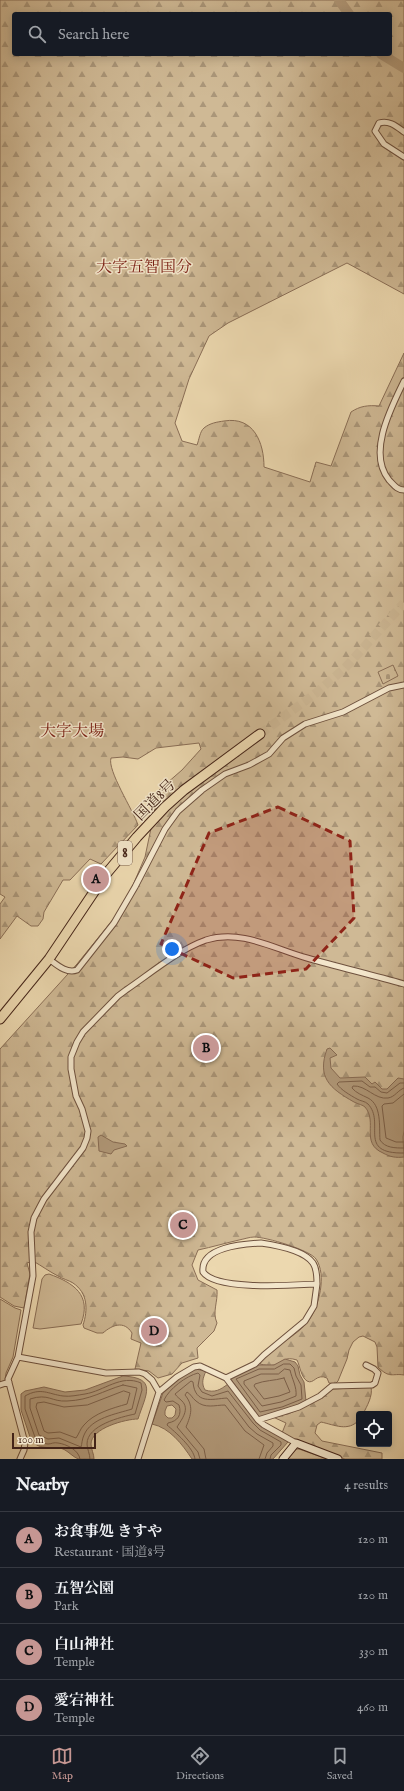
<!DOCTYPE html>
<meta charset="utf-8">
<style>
:root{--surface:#171b24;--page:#242831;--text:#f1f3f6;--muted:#9ea1a6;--line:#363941;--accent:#c59692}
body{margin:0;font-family:"IM FELL English","Noto Serif JP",serif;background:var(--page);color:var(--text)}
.controls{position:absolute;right:12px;bottom:12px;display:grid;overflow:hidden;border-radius:4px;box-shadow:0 2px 10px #0003}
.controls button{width:36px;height:36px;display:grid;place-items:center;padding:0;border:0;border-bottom:1px solid var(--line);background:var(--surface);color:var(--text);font:20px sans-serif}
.scale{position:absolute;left:12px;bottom:10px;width:84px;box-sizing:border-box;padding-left:4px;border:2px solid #442418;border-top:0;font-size:11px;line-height:14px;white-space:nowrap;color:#442418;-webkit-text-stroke:3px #f3e6cb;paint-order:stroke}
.you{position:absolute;left:172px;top:949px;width:14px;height:14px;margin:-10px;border:3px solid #fff;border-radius:50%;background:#1a73e8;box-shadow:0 0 0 6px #1a73e833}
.badge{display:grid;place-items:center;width:26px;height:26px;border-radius:50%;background:var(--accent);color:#111;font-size:13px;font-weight:700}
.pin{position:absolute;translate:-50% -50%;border:2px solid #fff;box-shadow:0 1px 4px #0006}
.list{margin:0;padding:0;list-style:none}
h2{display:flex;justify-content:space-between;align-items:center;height:52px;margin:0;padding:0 16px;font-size:17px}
h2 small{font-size:13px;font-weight:400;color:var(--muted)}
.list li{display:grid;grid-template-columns:26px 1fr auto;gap:12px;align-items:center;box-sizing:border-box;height:56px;padding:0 16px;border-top:1px solid var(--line)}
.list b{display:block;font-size:15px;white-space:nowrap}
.list p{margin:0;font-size:13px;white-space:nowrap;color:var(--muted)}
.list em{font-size:13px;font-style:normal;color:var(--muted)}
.icon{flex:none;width:22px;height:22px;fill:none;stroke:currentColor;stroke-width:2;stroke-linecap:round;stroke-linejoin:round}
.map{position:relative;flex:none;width:404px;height:1459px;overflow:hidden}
.search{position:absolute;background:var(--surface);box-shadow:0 2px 10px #0003;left:12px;right:12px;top:12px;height:44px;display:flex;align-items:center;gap:10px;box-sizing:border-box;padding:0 14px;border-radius:4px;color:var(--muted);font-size:15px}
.sheet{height:276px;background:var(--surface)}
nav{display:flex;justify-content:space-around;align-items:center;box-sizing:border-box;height:56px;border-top:1px solid var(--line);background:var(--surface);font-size:11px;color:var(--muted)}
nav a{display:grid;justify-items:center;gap:2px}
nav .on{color:var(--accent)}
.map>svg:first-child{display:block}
.green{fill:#cfb995;stroke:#8a6e56}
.forest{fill:url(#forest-firs);stroke:#8a6e56;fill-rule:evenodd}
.cemetery{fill:url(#cemetery-stones);stroke:#8a6e56}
.water{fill:#b39b7c;stroke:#876b54;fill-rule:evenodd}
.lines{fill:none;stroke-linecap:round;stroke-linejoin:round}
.shore{stroke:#7c604a;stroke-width:1}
.river{stroke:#b39b7c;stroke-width:10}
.highway-tunnel{stroke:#cab491;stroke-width:9;stroke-dasharray:9 4.5;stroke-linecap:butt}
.street-casing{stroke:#6e513e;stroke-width:7}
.secondary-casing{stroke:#442418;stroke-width:9}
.highway-casing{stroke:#442418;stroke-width:11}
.street{stroke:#f3e6cb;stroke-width:5}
.secondary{stroke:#f3e6cb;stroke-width:7}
.highway{stroke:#ecd8af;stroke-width:9}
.marked{fill:#8f2418;fill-opacity:0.2;stroke:#8f2418;stroke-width:3;stroke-dasharray:8 5;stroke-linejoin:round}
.labels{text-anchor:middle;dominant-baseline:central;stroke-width:3;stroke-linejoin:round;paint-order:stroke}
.shield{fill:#f3e6cb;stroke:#785e4e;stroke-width:1}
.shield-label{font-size:14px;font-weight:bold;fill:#442418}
.street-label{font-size:15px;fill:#442418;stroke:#f3e6cb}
.neighbourhood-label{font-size:16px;fill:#7a1f14;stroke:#f3e6cb}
</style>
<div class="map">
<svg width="404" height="1459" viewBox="0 0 404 1459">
<defs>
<pattern id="forest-firs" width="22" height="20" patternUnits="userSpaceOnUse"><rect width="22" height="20" fill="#cfb995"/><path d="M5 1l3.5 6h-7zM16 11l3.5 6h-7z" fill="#aa9679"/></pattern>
<pattern id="cemetery-stones" width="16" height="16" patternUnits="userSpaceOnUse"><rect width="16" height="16" fill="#cfb995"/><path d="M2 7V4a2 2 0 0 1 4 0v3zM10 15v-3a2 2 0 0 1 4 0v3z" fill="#aa9679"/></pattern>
</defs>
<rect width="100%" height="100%" fill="#ecd8af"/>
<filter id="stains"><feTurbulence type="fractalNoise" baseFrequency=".005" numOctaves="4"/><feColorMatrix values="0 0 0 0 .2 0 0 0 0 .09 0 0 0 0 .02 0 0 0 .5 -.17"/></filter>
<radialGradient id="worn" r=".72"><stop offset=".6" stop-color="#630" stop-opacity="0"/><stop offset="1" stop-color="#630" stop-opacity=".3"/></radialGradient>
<path class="green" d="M49,1274C74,1283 92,1295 81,1324L40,1329L33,1328L42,1279L45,1275Z
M0,1299L15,1308L21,1310L13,1357L6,1373L5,1381L0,1383Z
M296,1449H299L327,1459H287Z"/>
<path class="forest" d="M0,0H404V294L347,263L228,323L209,336L189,379L175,423L182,441L197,445C199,440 200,431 204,428C210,423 217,422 224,421C254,416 264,443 264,467L310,482L316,462L331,466L351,412C360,406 368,405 379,406L404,353V1375C392,1373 390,1379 378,1367L377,1347L375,1342L363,1336L359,1337L353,1342L349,1350L347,1359L338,1381L335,1384L329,1383L327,1378C316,1373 314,1385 307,1381C301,1377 300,1366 297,1360C284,1356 284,1362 274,1365C270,1366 264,1365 260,1364C265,1350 299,1336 309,1320C319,1306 327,1275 316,1259C310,1250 266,1237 254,1237C250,1237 244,1239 239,1240C226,1243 212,1247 198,1250L192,1265L198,1280L217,1290C218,1302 212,1312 217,1323L214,1331L197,1348L198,1358L182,1363L172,1374L158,1378L149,1371L135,1369L141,1343L131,1339L132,1333C124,1320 112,1325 103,1333H97L84,1328L83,1325C88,1310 88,1293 73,1283C68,1280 63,1279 58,1276C50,1272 42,1266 33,1261L27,1263L30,1274L24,1308L14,1306L0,1297V1049L77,964L115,917L130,892L145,857L159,790L182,770L201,749L199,743L156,748L138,759L123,757L111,758C107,770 133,810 138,825L101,864L90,859L70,880H63L44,912L43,919L38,926H31L17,916L0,939V904L5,897L0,894ZM14,14H390V54H14Z
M371,1387C373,1396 367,1406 363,1414H359V1420C348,1432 335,1425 321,1422L317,1425L315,1433L322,1441L382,1453V1459H345L299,1442L282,1433L286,1423L273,1417L288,1414L302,1408L333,1389Z"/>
<path class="cemetery" d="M393,665L398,676L383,684L378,672Z"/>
<path class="water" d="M330,1048L337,1055L330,1058L331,1068L340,1078L365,1077L372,1084L375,1082L382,1089H387L398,1078L404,1079V1131L403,1137L404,1157C396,1158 390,1157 383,1153C360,1143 378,1122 365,1107C363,1105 358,1104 354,1102C329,1088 317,1077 327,1049Z
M101,1135L113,1142L125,1144L127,1146L114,1150L111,1154L99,1151L98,1137Z
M285,1359L295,1362L298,1366L300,1375L304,1382L306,1401L298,1406L259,1418L230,1378C238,1373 249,1372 257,1365H274Z
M195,1369L206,1371C203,1378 201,1383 205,1390C215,1393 220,1390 228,1384L271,1431L288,1442L273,1459H192C182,1444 170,1428 152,1424L163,1393L183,1376ZM172,1405L176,1409L175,1415L172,1418H168L165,1415V1411L167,1406Z
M123,1376C158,1378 146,1394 138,1419C126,1419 91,1428 91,1444C91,1449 94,1454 94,1459C90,1459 83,1459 79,1459C74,1458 68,1451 63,1449C52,1445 41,1452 31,1440L21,1410V1394L25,1391L44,1387L65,1392L85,1390Z"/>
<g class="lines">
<path class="shore" d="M404,1083H400L387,1093L381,1092L375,1087H370L362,1081L339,1082L337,1084C341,1090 350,1095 357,1099C360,1101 365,1101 368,1104C386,1123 356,1154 404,1153
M404,1088C398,1090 395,1097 388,1098C375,1100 366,1085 353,1086L352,1088C356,1093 362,1095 368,1098C382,1105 379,1127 380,1140C385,1148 395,1148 404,1148
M404,1094L393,1103L384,1104L382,1106L386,1138L396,1142H404
M284,1364H290L294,1368L296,1376L301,1385L302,1399L282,1407L260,1412L236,1379L259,1369H274Z
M285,1369L290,1370C292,1379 297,1387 296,1396L281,1402L262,1406L244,1384V1381L261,1374H278Z
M284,1378L290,1392L279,1396L264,1399L254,1386L255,1384C266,1380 273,1381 284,1378Z
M123,1385L137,1388L132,1409C116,1414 91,1418 84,1435C82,1439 82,1444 81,1447L59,1438L48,1439L39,1435L30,1408V1399C49,1393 51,1402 67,1401C91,1400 102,1391 123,1385Z
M124,1391L130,1393L127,1404C113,1408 94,1413 84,1425C80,1429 79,1434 76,1438L60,1432L48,1433L44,1431L36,1407L37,1403L44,1402L64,1407L87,1405Z
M80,1459C79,1450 66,1444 58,1443C54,1442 51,1444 48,1444C44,1444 40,1441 36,1440L25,1409V1396C41,1387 48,1394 63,1396C70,1397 78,1395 85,1394C104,1391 121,1374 141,1383L142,1390L135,1414C121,1417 87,1425 87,1444C87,1449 90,1454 90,1459
M195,1459C194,1448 175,1432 167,1425L168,1423C178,1421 182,1415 179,1405L173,1401L166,1402L164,1400C169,1389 186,1376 198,1373L200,1375L198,1386L202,1392L212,1396L228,1391L253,1423L260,1430L281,1442V1445L271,1455L270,1459
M200,1459L198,1452L177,1427C182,1419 190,1409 182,1401C179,1398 177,1397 175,1394L191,1381L193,1382C195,1405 212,1399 227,1398L249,1427L257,1434L273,1443V1446L267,1453L265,1459
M206,1459L204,1449L186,1427C191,1415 194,1406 185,1395L187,1392C191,1394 192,1398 196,1401C205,1409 215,1405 225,1405L245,1431L264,1445L259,1459"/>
<path class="river" d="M339,0L349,14
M381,54L404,68"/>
<path class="highway-tunnel" d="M260,734L316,693L345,668L404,603"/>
<defs>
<path id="street" d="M404,132C396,126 389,120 379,123L375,131L384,144L404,157
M404,381C391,408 367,453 389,480C394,485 397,490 404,490
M49,959C57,965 67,974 77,970L114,923L135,887L165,829L178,811L202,790L225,774L249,765L269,754L283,738L305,724L343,712L389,688L404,685
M261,1243C275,1245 304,1250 313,1263C317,1269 317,1277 317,1284C294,1285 216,1291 203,1272C200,1247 243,1244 261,1243Z
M18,1357L106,1373L139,1372L145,1374L152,1380L159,1392
M226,1378L255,1364L264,1355L305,1321L314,1306L317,1284
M0,1385L9,1382
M258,1420L299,1407L320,1396L332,1386L372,1385L375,1383L378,1373L374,1369L366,1365
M20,1459L24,1450L25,1443L8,1379L18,1357L33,1276L31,1232L34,1218L44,1199L83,1148L87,1138L88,1131L82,1109L76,1096L71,1069V1057L77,1042L83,1032L118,996L126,990C151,973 178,950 206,940C242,929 274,949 307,958C339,967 372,975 404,984
M138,1459L159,1392L177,1377L194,1367L200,1366L226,1378L258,1420L264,1425L296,1443"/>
<path id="secondary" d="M283,1459L296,1443L338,1459"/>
<path id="highway" d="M0,1019L49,959L106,874L137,837L165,807L184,790L260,734"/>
</defs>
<use href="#street" class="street-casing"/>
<use href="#secondary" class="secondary-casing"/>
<use href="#highway" class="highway-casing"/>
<use href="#street" class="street"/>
<use href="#secondary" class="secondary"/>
<use href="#highway" class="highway"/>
</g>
<path class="marked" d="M278,807L350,841L354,918L306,969L233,978L161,944L209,833Z"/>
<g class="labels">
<rect class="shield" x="118" y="841" width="14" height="24" rx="3"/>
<g class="shield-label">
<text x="125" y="853">8</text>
</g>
<g class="street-label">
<text transform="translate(155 800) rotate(-45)">国道8号</text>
</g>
<g class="neighbourhood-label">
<text x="144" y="268">大字五智国分</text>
<text x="72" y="732">大字大場</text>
</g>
</g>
<rect width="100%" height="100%" filter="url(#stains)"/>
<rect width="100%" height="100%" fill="url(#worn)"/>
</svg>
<div class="controls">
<button><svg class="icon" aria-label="locate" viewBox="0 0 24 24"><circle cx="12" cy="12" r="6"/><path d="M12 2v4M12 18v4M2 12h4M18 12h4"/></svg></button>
</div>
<div class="scale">100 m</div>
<div class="you"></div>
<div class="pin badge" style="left:96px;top:879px">A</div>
<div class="pin badge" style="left:206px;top:1048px">B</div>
<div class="pin badge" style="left:183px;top:1225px">C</div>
<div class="pin badge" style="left:154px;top:1331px">D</div>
<div class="search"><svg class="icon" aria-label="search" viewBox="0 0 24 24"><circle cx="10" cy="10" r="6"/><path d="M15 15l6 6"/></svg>Search here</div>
</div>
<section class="sheet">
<h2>Nearby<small>4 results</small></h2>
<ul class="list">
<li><span class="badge">A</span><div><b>お食事処 きすや</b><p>Restaurant · 国道8号</p></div><em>120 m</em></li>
<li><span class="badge">B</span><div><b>五智公園</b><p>Park</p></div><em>120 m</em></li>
<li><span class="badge">C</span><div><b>白山神社</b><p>Temple</p></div><em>330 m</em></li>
<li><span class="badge">D</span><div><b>愛宕神社</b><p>Temple</p></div><em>460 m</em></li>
</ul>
</section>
<nav>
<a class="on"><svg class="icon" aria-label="map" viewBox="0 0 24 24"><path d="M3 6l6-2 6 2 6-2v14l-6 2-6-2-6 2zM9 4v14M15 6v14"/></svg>Map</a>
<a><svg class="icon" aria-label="directions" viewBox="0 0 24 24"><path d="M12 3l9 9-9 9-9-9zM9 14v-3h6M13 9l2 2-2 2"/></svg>Directions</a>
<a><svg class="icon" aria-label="saved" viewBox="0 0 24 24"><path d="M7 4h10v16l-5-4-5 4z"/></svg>Saved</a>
</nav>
